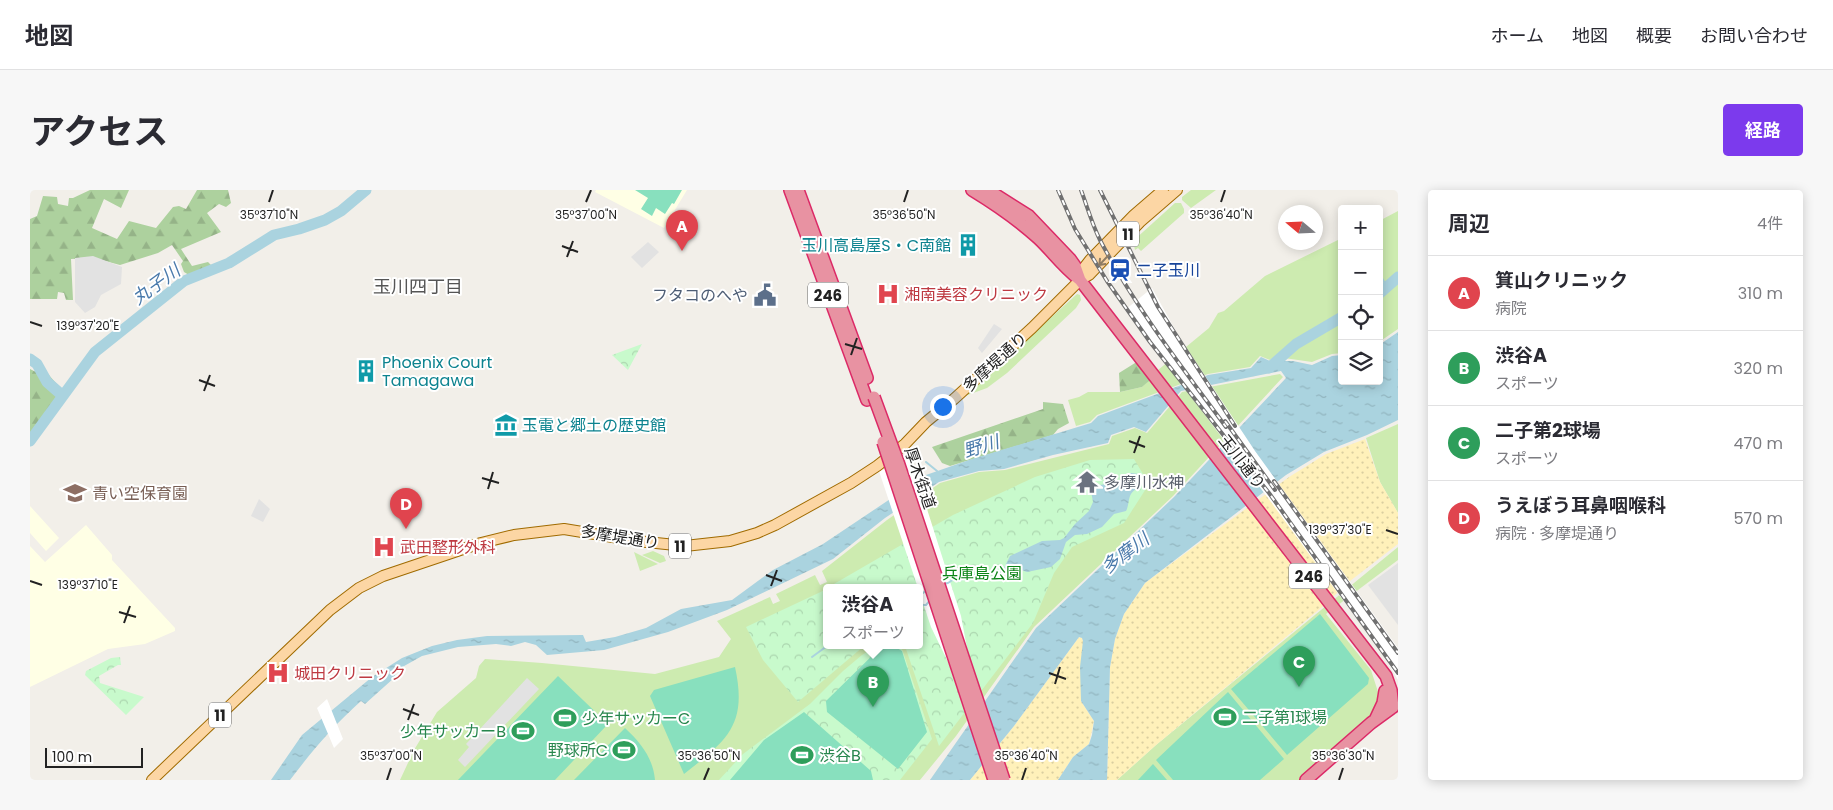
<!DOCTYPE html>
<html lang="ja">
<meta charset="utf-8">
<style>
:root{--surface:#fff;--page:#f7f7f7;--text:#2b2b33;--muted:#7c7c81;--line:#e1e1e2;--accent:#7c3aed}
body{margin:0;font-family:Poppins,"Noto Sans JP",sans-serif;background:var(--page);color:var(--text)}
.controls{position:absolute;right:15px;top:15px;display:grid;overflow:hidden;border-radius:5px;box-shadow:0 2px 12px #0003}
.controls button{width:45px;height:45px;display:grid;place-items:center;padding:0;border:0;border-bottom:1px solid var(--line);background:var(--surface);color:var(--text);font:25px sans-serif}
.compass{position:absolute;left:1248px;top:15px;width:45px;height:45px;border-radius:50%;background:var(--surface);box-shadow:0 2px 12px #0003;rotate:289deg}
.scale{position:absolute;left:15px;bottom:12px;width:98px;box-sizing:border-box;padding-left:5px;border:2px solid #222;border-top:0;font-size:14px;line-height:18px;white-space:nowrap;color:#222;-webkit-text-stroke:4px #fff;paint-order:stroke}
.you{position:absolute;left:912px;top:216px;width:18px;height:18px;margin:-12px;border:4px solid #fff;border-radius:50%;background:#1a73e8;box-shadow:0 0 0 8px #1a73e833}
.badge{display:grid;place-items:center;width:32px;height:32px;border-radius:50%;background:var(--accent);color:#fff;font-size:16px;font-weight:700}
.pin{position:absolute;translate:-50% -41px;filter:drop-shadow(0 1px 2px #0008)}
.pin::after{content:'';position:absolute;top:26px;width:18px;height:15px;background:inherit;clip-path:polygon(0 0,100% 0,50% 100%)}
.popup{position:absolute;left:793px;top:394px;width:100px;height:65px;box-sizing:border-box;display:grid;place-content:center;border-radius:5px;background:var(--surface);filter:drop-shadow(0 1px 4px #0005);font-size:16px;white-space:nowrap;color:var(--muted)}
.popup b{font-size:19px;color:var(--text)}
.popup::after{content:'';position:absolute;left:50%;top:100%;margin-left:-10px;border:10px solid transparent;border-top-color:var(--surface)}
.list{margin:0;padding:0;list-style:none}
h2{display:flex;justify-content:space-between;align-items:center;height:65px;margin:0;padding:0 20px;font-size:21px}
h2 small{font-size:16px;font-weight:400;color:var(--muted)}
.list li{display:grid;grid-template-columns:32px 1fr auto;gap:15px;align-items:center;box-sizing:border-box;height:75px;padding:0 20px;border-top:1px solid var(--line)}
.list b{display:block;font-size:19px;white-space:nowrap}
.list p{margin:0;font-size:16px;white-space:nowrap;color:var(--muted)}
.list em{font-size:16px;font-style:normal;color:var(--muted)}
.icon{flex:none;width:28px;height:28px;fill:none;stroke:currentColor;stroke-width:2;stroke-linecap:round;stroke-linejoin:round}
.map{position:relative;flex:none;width:1368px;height:590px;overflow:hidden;border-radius:5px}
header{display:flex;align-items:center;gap:30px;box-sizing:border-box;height:70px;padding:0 25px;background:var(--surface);border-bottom:1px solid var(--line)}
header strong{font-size:24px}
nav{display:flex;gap:28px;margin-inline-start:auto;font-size:18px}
.intro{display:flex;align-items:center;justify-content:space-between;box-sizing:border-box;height:120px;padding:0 30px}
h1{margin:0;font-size:35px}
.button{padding:12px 22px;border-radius:5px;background:var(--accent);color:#fff;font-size:18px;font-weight:700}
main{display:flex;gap:30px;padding:0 30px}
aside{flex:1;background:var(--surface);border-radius:5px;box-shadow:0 2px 12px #0003}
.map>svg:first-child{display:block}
.education{fill:#ffffe5}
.grass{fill:#cdebb0;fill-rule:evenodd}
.forest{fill:url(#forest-firs)}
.sand{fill:url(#sand-dots)}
.park{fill:url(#park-crowns)}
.pitch{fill:#88e0be}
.parking{fill:#e2e2e2}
.water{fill:url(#water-ripples)}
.pier{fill:#fff}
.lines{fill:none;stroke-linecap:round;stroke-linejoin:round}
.stream{stroke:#aad3df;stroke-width:2}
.river{stroke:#aad3df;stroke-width:11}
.major-casing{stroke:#a06b00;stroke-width:12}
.highway-casing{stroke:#dc2a67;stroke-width:14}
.major{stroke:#fcd6a4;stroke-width:10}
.highway{stroke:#e892a2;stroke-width:11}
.rail-casing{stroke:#707070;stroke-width:4}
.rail{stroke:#fff;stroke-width:2;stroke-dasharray:5.5;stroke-linecap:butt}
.highway-bridge-casing{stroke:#dc2a67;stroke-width:14;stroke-linecap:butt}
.highway-bridge{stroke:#e892a2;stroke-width:11}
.oneway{stroke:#8f7c63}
.ticks{fill:none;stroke:#222;stroke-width:2}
.labels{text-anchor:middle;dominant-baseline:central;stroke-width:4;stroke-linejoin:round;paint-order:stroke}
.shield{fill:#fff;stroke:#646464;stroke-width:1}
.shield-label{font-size:15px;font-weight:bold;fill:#222}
.culture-label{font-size:16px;fill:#0d838f;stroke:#fff;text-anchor:start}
.transit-label{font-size:16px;fill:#164399;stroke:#fff;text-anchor:start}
.health-label{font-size:16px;fill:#be3a42;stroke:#fff;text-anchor:start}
.service-label{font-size:16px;fill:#4e5e75;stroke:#fff;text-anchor:end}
.street-label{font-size:16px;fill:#222;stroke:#fff}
.worship-label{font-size:16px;fill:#5b616d;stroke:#fff;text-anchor:start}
.education-label{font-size:16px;fill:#785e54;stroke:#fff;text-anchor:start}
.park-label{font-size:16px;fill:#0c8416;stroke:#fff}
.leisure-label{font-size:16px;fill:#27864d;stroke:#fff;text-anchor:start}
.water-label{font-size:18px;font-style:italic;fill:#4a7aab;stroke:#fff}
.neighbourhood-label{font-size:18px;fill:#555;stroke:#fff}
.ticks-label{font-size:12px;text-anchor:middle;fill:#222;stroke:#fff;stroke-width:4;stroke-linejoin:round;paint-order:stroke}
</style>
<header>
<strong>地図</strong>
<nav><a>ホーム</a><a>地図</a><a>概要</a><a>お問い合わせ</a></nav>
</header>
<div class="intro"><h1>アクセス</h1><a class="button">経路</a></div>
<main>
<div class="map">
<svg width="1368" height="590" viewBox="0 0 1368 590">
<defs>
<pattern id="forest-firs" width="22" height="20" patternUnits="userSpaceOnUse" patternTransform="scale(1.25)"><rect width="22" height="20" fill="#add19e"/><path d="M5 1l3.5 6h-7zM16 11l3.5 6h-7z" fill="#95b388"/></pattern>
<pattern id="sand-dots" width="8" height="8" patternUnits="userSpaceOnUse" patternTransform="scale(1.25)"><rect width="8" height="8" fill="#fff1ba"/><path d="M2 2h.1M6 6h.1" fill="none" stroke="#dacea0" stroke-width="1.8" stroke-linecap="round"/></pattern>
<pattern id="park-crowns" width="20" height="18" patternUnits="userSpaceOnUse" patternTransform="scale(1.25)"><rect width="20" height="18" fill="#c8facc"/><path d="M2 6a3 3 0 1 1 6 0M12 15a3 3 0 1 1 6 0" fill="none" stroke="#acd6af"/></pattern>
<pattern id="water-ripples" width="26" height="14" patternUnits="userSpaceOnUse" patternTransform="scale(1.25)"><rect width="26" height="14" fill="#aad3df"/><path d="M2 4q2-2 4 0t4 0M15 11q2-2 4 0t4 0" fill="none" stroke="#92b5bf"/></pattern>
</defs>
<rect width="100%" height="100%" fill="#f2efe9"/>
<path class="education" d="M566,0H657L634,38L565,2Z
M0,316L29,348L16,361L0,343Z
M56,335L82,365V370L145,438V441L115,454L78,459L0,497V356L15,372Z"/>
<path class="grass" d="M1161,0H1186L1161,18L1152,10V7Z
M1145,13H1151L1154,19V23L1111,61L1108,58L1105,60L1103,51Z
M1368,21V82L1349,97V31Z
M1312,48V121L1263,153L1240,170L1230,166L1220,177L1178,184L1067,225L1060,232L1046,236L1038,210L1049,207L1058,202H1090L1112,197L1128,180L1179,138L1188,123L1194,121L1235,86Z
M1368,91V139L1349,152V106Z
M1047,104L1050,105L1051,110L1046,118L977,183L957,198L935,206Z
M1312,129V163L1302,164L1282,172L1254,168L1270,154Z
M1250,184L1253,187L1143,306L1004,437L926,546L890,590H370L384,560L407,522L446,488L449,476L455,469L512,473L625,484L689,467L701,449L687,431L740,407L743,414L750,411L746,404L783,386L785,385L790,395L797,392L792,381L857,330L910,293L949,282L975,280L1079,254L1082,246L1105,238L1117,243L1152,202ZM797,398H889V456H797Z
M1368,234V323L1350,292L1336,248Z
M1368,357V370L1296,424L1341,480L1349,505L1345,523L1269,590H1087L1126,555Z
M623,361L634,366L636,371L630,373L612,365Z
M604,362L628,374L610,381Z"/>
<path class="forest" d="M60,0H99L91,18L74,9L62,38L87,49L99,31L126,38L143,17L149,16L156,19L167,0H198L201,13L196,17L189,14L177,23L191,42L151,59L162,76L178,72L181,75L159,85L154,82L151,74L153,71L142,55L128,63L90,75L64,68L41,69L43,110H36L34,103L28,102L27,109H0V29L7,26L13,6L27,7L28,14L38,16L39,8H43Z
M1105,173H1107L1120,190L1112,197L1090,202L1089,183Z
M0,179L6,182L18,184L32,200L33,208L0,248Z
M1013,212L1033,214L1039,233L1028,239L1023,245L920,276L912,273L902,257L1013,219Z"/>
<path class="sand" d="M1335,249L1350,292L1368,323V354L1320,391L1291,418L1126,555L1087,590H1077L1080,477L1085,449L1094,424L1115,393L1259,287L1296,264Z
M1049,447L1052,448L1053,451L1051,511L1064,531L1059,554L1043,567L1028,590H940L984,536Z"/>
<path class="park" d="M612,154L598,180L582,165Z
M1104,269L1119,294L1094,333L1042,357L1024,383L1003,433L909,556L875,456H889V398H797L923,325L1005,287L1060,270Z
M797,399V456H834L768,512L733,470L716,437Z
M847,456H871L902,549L870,590H689L713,564L780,514L813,481L832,465Z
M90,467L91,475H88L69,486L70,493L114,507L96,525L55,485L56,481L81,468Z"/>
<path class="pitch" d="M605,0H652L644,14L642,13L635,24L626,18L622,26L611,19L618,8Z
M1290,424L1339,488L1338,494L1257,565L1201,499Z
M852,456H864L872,461L897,542L868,579L797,522L796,511Z
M705,477C718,536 696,551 654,584L620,506L624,500Z
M528,486L578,534L525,590H428Z
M1198,502L1254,569L1230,590H1143L1126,570Z
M774,522L841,581L843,590H700L734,550Z
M595,538C611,553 623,568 625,590H544Z
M1123,574L1137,590H1108Z"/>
<path class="parking" d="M618,52L629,62L612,78L601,67Z
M63,66L92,77L91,94L71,105L65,117L55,123L45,112V68Z
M964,134L972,139L952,163L948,158Z
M229,309L240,319L233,332L221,326Z
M1368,373V435L1338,395Z
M497,488L509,499L435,577L428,570L439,557L436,554Z"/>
<path class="water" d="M1368,142V230L1337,245L1294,262L1256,285L1115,393L1094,424L1085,449L1080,477L1077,590H1028L1043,567L1059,554L1062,545L1064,531L1051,511L1050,477L1053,451L1052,448L1049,447L984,536L940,590H900L1006,438L1144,307L1256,188L1251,181L1151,201L1116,242L1104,237L1081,245L1078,253L1023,265L974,279L949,281L909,292L855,328L803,369L697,420L638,442L574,460L517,465L506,455L495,452L481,456L466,454L428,457L392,466L367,480L364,488L335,514L331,511C304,535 282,561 260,590H241L272,545L342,487L372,468L402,456L427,450L457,446L553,445L556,452L585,447L616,438L651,419L702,410L743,380L793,354L896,285L942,269L1061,233L1068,226L1178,185L1221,178L1231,167L1240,171H1263L1282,175L1302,166L1312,165V191H1349V155Z
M1101,283L1109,284L1112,287C1112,298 1106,297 1101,304C1098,309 1099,316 1096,321L1084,324L1072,337L1057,344L1045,345L1036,352L1030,369L1021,377L997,382L980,376L972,386L969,387L967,384V381L972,382L980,366L1012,351L1030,350L1034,348L1045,334L1059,321L1063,312L1061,301L1064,296L1088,292L1096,284Z"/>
<path class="pier" d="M1122,98L1148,145L1225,261L1368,458V490L1354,466L1238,308L1095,120Z
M879,270L897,319L931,426L938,463L980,590H958L919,474L901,437L849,281Z
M297,509L313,549L304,558L287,518Z"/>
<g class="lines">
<path class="stream" d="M1349,83L1357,97
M896,272L907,281
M913,394L918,393L924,389L928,391C941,385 952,382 967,384
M889,406L897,400
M889,415H896L901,409
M782,467L797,456"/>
<path class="river" d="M1349,104L1368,87
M0,169L7,174L17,192L33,206
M1239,178L1266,154L1312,127
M0,251L65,162L154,91L199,73L244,45L269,39L295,30L311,21L336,0"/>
<defs>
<path id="major" d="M1050,90L1053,79L1060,70L1104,25L1133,0
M122,590L300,420L329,398L353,386L451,353L484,345L534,339L607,351L655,356L700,351L727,343L745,335L821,293L847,276L875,254L896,232L924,209L1002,138L1050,90L1059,85L1110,32L1147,0"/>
<path id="highway" d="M760,0L837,210
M768,0L837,188
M942,0C965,14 987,29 1008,48C1022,61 1033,77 1049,89
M958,0L999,26L1040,69L1045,76L1050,90L1356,486L1361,500L1363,517
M1346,528L1353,513L1355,501
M1276,590L1341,533L1363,517"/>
</defs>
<use href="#major" class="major-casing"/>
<use href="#highway" class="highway-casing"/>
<use href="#major" class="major"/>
<use href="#highway" class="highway"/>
<defs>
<path id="rail" d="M1028,0L1045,39L1077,91L1120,152L1239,303L1368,483
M1051,0C1057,16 1062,34 1070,50C1105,117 1152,177 1196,237
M1070,0L1128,117L1205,236
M1195,231L1245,300
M1244,291L1368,463"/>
</defs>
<use href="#rail" class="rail-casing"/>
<use href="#rail" class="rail"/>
<defs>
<path id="highway-bridge" d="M844,207L869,275L974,590
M853,252L964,590"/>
</defs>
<use href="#highway-bridge" class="highway-bridge-casing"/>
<use href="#highway-bridge" class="highway-bridge"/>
</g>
<defs><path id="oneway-shaft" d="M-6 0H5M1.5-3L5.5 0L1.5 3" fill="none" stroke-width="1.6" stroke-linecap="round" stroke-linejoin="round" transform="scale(1.25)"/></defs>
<use class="oneway" href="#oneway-shaft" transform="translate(1074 70) rotate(133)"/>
<path class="ticks" d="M239,12L243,0M556,12L561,0M874,12L878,0M1191,12L1195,0M532,56L548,62M537,67L543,51M0,132L12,136M815,154L832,159M821,165L827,148M169,190L185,196M174,201L180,185M1099,251L1115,257M1104,263L1110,246M452,288L469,293M458,299L463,282M1356,340L1368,344M736,385L752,391M0,391L12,395M741,396L747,380M89,422L106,427M94,433L100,416M1019,483L1036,489M1025,494L1030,477M373,519L389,525M378,530L384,514M357,590L361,578M674,590L679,578M992,590L996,578M1309,590L1313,578"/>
<defs>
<symbol id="building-bare" viewBox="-9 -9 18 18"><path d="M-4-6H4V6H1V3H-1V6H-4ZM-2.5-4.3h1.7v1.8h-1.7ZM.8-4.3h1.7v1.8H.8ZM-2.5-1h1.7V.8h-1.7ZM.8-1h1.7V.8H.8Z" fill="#0f9aa8" stroke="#fff" stroke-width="2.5" paint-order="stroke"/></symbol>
<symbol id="station-bare" viewBox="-9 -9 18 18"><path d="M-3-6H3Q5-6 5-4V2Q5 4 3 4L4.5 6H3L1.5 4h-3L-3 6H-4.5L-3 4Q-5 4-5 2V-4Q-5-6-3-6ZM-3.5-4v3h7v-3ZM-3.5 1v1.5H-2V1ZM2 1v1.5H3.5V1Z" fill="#1a4fb4" stroke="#fff" stroke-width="2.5" paint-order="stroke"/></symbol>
<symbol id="hospital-bare" viewBox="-9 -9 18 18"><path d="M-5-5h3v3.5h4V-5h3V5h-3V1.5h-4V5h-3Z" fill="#e0444e" stroke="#fff" stroke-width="2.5" paint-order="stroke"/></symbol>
<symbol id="civic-bare" viewBox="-9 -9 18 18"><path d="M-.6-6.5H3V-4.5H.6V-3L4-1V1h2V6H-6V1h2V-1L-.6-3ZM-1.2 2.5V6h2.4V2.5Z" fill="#5c6f8a" stroke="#fff" stroke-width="2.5" paint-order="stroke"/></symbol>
<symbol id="museum-bare" viewBox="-9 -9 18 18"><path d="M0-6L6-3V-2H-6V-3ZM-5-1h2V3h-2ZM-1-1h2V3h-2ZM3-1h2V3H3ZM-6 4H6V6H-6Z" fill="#0f9aa8" stroke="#fff" stroke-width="2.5" paint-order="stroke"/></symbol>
<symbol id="temple-bare" viewBox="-9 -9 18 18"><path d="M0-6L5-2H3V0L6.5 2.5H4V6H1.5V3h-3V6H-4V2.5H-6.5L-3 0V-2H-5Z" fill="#6b7280" stroke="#fff" stroke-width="2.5" paint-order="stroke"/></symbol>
<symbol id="school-bare" viewBox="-9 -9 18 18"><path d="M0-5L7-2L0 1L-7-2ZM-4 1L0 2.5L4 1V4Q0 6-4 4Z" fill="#8d6e63" stroke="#fff" stroke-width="2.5" paint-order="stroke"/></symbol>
<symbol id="stadium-bare" viewBox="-9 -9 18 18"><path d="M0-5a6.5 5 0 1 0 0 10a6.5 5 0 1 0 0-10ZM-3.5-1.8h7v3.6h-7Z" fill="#2e9e5b" stroke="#fff" stroke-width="2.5" paint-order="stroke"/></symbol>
</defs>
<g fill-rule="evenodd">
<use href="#building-bare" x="922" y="39" width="32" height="32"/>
<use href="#station-bare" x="1074" y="64" width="32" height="32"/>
<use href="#hospital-bare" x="842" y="88" width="32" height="32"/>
<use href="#civic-bare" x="719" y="89" width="32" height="32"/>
<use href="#building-bare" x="320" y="165" width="32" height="32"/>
<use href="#museum-bare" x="460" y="219" width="32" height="32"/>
<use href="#temple-bare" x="1041" y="276" width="32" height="32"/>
<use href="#school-bare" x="29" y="287" width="32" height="32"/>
<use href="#hospital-bare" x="338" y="341" width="32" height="32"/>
<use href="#hospital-bare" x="232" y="467" width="32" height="32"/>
<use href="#stadium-bare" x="1179" y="511" width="32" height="32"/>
<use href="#stadium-bare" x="519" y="512" width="32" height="32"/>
<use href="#stadium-bare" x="477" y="525" width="32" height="32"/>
<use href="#stadium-bare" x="578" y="544" width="32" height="32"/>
<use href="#stadium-bare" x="756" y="549" width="32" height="32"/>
</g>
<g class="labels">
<g class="shield">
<rect x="1087" y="31.5" width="22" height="25" rx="4"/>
<rect x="778" y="92.5" width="40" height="25" rx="4"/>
<rect x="639" y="343.5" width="22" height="25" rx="4"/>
<rect x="1259" y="373.5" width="40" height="25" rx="4"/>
<rect x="179" y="512.5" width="22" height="25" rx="4"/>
</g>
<g class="shield-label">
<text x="1098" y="44">11</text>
<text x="798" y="105">246</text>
<text x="650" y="356">11</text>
<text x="1279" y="386">246</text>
<text x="190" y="525">11</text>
</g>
<g class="culture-label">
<text x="921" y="55" text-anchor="end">玉川高島屋S・C南館</text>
<text x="352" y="172">Phoenix Court<tspan x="352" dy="18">Tamagawa</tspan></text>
<text x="492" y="235">玉電と郷土の歴史館</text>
</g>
<g class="transit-label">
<text x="1106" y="80">二子玉川</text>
</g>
<g class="health-label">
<text x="874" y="104">湘南美容クリニック</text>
<text x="370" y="357">武田整形外科</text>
<text x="264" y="483">城田クリニック</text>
</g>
<g class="service-label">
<text x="718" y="105">フタコのへや</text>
</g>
<g class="street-label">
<text transform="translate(965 172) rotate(-42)">多摩堤通り</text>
<text transform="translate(1212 272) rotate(52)">玉川通り</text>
<text transform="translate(890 288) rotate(71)">厚木街道</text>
<text transform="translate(590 347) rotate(9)">多摩堤通り</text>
</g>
<g class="worship-label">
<text x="1074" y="292">多摩川水神</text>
</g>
<g class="education-label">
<text x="62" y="303">青い空保育園</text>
</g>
<g class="park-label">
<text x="952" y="383">兵庫島公園</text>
</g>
<g class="leisure-label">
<text x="1212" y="527">二子第1球場</text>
<text x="552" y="528">少年サッカーC</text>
<text x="476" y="541" text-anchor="end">少年サッカーB</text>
<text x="578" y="560" text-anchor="end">野球所C</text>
<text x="789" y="565">渋谷B</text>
</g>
<g class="water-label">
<text transform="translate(126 94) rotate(-36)">丸子川</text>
<text transform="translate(951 256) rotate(-17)">野川</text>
<text transform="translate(1095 363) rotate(-37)">多摩川</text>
</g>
<g class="neighbourhood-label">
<text x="388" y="96">玉川四丁目</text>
</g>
</g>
<g class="ticks-label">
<text x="239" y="29">35°37'10"N</text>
<text x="556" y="29">35°37'00"N</text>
<text x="874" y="29">35°36'50"N</text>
<text x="1191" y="29">35°36'40"N</text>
<text x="58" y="140">139°37'20"E</text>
<text x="1310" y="344">139°37'30"E</text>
<text x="58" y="399">139°37'10"E</text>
<text x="361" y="570">35°37'00"N</text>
<text x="679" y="570">35°36'50"N</text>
<text x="996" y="570">35°36'40"N</text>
<text x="1313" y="570">35°36'30"N</text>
</g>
</svg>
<div class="controls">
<button>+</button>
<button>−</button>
<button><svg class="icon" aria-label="locate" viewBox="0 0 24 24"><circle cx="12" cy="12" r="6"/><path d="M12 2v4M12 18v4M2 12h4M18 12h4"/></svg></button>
<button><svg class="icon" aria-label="layers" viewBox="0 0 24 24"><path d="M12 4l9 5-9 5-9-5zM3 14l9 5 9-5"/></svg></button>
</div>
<svg class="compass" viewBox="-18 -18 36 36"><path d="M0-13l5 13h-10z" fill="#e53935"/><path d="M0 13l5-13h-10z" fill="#7c7c81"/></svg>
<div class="scale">100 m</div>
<div class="you"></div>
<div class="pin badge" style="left:652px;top:61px;background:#e0444e">A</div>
<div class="pin badge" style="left:843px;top:517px;background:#2e9e5b">B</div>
<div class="popup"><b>渋谷A</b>スポーツ</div>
<div class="pin badge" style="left:1269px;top:497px;background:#2e9e5b">C</div>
<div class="pin badge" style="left:376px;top:339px;background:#e0444e">D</div>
</div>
<aside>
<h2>周辺<small>4件</small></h2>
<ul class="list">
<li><span class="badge" style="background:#e0444e">A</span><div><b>箕山クリニック</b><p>病院</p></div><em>310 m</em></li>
<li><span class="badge" style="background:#2e9e5b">B</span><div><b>渋谷A</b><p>スポーツ</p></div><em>320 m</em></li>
<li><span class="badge" style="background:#2e9e5b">C</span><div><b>二子第2球場</b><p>スポーツ</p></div><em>470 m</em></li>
<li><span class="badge" style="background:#e0444e">D</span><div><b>うえぼう耳鼻咽喉科</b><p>病院 · 多摩堤通り</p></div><em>570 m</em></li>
</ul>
</aside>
</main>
